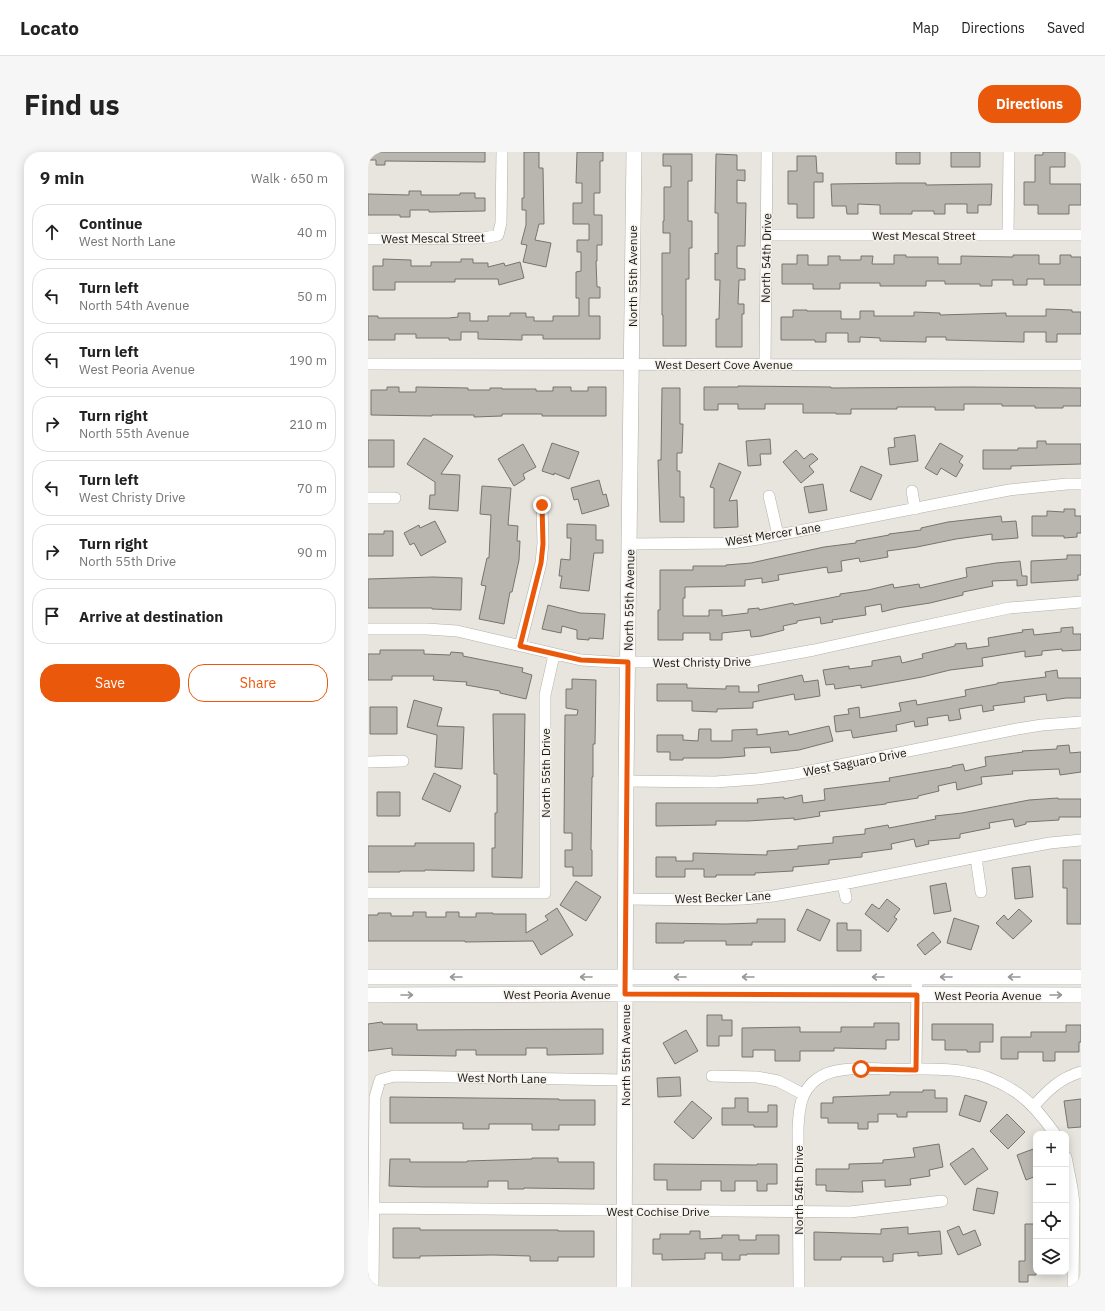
<!DOCTYPE html>
<meta charset="utf-8">
<style>
:root{--surface:#fff;--page:#f6f6f6;--text:#222;--muted:#767676;--line:#e0e0e0;--accent:#ea580c}
body{margin:0;font-family:"IBM Plex Sans",sans-serif;background:var(--page);color:var(--text)}
.controls{position:absolute;right:12px;bottom:12px;display:grid;overflow:hidden;border-radius:8px;box-shadow:0 2px 10px #0003}
.controls button{width:36px;height:36px;display:grid;place-items:center;padding:0;border:0;border-bottom:1px solid var(--line);background:var(--surface);color:var(--text);font:20px sans-serif}
.stop{position:absolute;width:12px;height:12px;margin:-9px;border:3px solid #ea580c;border-radius:50%;background:#fff}
.stop.end{background:#ea580c;border-color:#fff;box-shadow:0 1px 4px #0008}
.list{margin:0;padding:0;list-style:none}
h2{display:flex;justify-content:space-between;align-items:center;height:52px;margin:0;padding:0 16px;font-size:17px}
h2 small{font-size:13px;font-weight:400;color:var(--muted)}
.list li{display:grid;grid-template-columns:26px 1fr auto;gap:12px;align-items:center;box-sizing:border-box;height:56px;margin:0 8px 8px;padding:0 8px;border:1px solid var(--line);border-radius:16px}
.list b{display:block;font-size:15px;white-space:nowrap}
.list p{margin:0;font-size:13px;white-space:nowrap;color:var(--muted)}
.list em{font-size:13px;font-style:normal;color:var(--muted)}
.actions{display:flex;gap:8px;padding:12px 16px}
.actions a{flex:1;padding:9px 0;border:1px solid var(--accent);border-radius:16px;text-align:center;font-size:14px;color:var(--accent)}
.actions .main{background:var(--accent);color:#fff}
.icon{flex:none;width:22px;height:22px;fill:none;stroke:currentColor;stroke-width:2;stroke-linecap:round;stroke-linejoin:round}
.map{position:relative;flex:none;width:713px;height:1135px;overflow:hidden;border-radius:16px}
header{display:flex;align-items:center;gap:24px;box-sizing:border-box;height:56px;padding:0 20px;background:var(--surface);border-bottom:1px solid var(--line)}
header strong{font-size:19px}
nav{display:flex;gap:22px;margin-inline-start:auto;font-size:14px}
.intro{display:flex;align-items:center;justify-content:space-between;box-sizing:border-box;height:96px;padding:0 24px}
h1{margin:0;font-size:28px}
.button{padding:10px 18px;border-radius:16px;background:var(--accent);color:#fff;font-size:14px;font-weight:700}
main{display:flex;gap:24px;padding:0 24px}
aside{flex:1;background:var(--surface);border-radius:16px;box-shadow:0 2px 10px #0003}
.map>svg:first-child{display:block}
.building{fill:#b9b6b0;stroke:#76746e}
.lines{fill:none;stroke-linecap:round;stroke-linejoin:round}
.street-casing{stroke:#b2b0aa;stroke-width:12}
.secondary-casing{stroke:#b2b0aa;stroke-width:16}
.street{stroke:#fff;stroke-width:11}
.secondary{stroke:#fff;stroke-width:15}
.oneway{stroke:#979796}
.route{stroke:#ea580c;stroke-width:5}
.labels{text-anchor:middle;dominant-baseline:central;stroke-width:3;stroke-linejoin:round;paint-order:stroke}
.street-label{font-size:12px;fill:#181715;stroke:#f5f2ec}
</style>
<header>
<strong>Locato</strong>
<nav><a>Map</a><a>Directions</a><a>Saved</a></nav>
</header>
<div class="intro"><h1>Find us</h1><a class="button">Directions</a></div>
<main>
<aside>
<h2>9 min<small>Walk · 650 m</small></h2>
<ul class="list">
<li><svg class="icon" aria-label="ahead" viewBox="0 0 24 24"><path d="M12 20V5M6 11l6-6 6 6"/></svg><div><b>Continue</b><p>West North Lane</p></div><em>40 m</em></li>
<li><svg class="icon" aria-label="left" viewBox="0 0 24 24"><path d="M17 20v-9H6M10 6l-5 5 5 5"/></svg><div><b>Turn left</b><p>North 54th Avenue</p></div><em>50 m</em></li>
<li><svg class="icon" aria-label="left" viewBox="0 0 24 24"><path d="M17 20v-9H6M10 6l-5 5 5 5"/></svg><div><b>Turn left</b><p>West Peoria Avenue</p></div><em>190 m</em></li>
<li><svg class="icon" aria-label="right" viewBox="0 0 24 24"><path d="M7 20v-9h11M14 6l5 5-5 5"/></svg><div><b>Turn right</b><p>North 55th Avenue</p></div><em>210 m</em></li>
<li><svg class="icon" aria-label="left" viewBox="0 0 24 24"><path d="M17 20v-9H6M10 6l-5 5 5 5"/></svg><div><b>Turn left</b><p>West Christy Drive</p></div><em>70 m</em></li>
<li><svg class="icon" aria-label="right" viewBox="0 0 24 24"><path d="M7 20v-9h11M14 6l5 5-5 5"/></svg><div><b>Turn right</b><p>North 55th Drive</p></div><em>90 m</em></li>
<li><svg class="icon" aria-label="arrive" viewBox="0 0 24 24"><path d="M6 21V4h12l-3 4 3 4H6"/></svg><div><b>Arrive at destination</b></div></li>
</ul>
<div class="actions"><a class="main">Save</a><a>Share</a></div>
</aside>
<div class="map">
<svg width="713" height="1135" viewBox="0 0 713 1135">
<rect width="100%" height="100%" fill="#e7e5de"/>
<path class="building" d="M1,0H117V10L17,9V13H8V8H1Z
M156,0H171V16H175L176,72H171L167,88L183,91L178,115L155,110L159,93L153,92L158,73V58H154V46H156Z
M209,0H235V9H232V41H226V63H234V93H229V109H228L229,135H232V146H221V164H232V187H175V183H154V188L110,187V180H93V188H81V186H48V182H27V188H0V164H10V166H81L90,165V161H102V169H120V164H142V161H158V165H166V169H185V164H211V146H208V120L213,119V100H209V88H221V72H205V51H214V31H208Z
M528,0H552V12H528Z
M583,0H612V15H583Z
M675,0H697V15H682V32H713V53H701V62H670V53H656V30H667V3H675Z
M295,2H324V29H320V69H324V96H321V127H318V194H295V163H294V101H302V81H295V69H296V35H303V14H295Z
M348,2L369,3V18H377V29L369,28V51H378L377,94H369V116L377,117V128H371L370,152H376V162H374V195H348V167H351L352,128H347V101L350,102V61H347Z
M429,4H448L449,21H455V30H446V66H429V52H420V19H429Z
M532,31H558V33L624,32L623,53H610V61H599V52H577V62H566V59H544V62H512V53L490,52V62H479L478,54H464L463,32Z
M41,39H53V43H92V41H107V46H117V59L61,60V58H42V65H32V63H0V42L41,43Z
M429,103H440V113H460V104H472V108H493V104H505L504,112H526V103H538V105H570V112H593V104L645,105V103H671V112H692V103H703V105H713V133H676V127H659V133H645V128H624V134H612V132H577V129H558V134H512V131H472V137H445V132H414V112H429Z
M15,107L43,108V114H63V110H93V107H105V111H120V115L136,111L137,114L152,110L156,126L131,133L130,127H87V130H27V138H5V114H15Z
M678,157L704,158V160H713V182H689V190H678V180H656V190L578,188V185H558V190L512,189V186L492,185V190H480V181H458V190H447V188H413V165H425V158H439V159H473V167H492V159H506V164H546V160L572,161V163L638,161V164H678Z
M370,234L463,235V236L600,235L713,236V254H695V256H667V254H634V252H596V258H567V255H529V257H483V262H468V261H435V252H397V257H370V252H350V258H336V235H370Z
M19,235H31V240H48V235L100,236V238H122V236H134V237H168V239H185V235H203V239H220V235H238V264H174V262H134V264L106,265V263H64V264L3,263V238H19Z
M294,236H312V272H315L314,301H309V319H312V345H316V370H292L290,308H293Z
M547,283L550,309L522,313L520,296L527,295L526,286Z
M56,286L85,304L73,322L92,323L90,359L61,357L62,343H67V330L39,312Z
M402,287L403,302H392L393,313L380,314L378,289Z
M0,288H26V315H0Z
M669,289H678V292H713V312L643,314V317H615V298H650V296H669Z
M184,291L211,300L201,327L186,321V323L174,319Z
M572,291L595,304L591,310L595,313L588,325L573,316L569,323L557,316Z
M155,292L168,315L155,322L157,327L146,334L130,307Z
M428,298L436,307L442,302H445L450,307L441,314L446,320L433,331L415,310Z
M351,311L373,320L361,349L369,348L370,375L346,376V336L342,335Z
M493,314L514,323L503,348L482,339Z
M231,328L235,343L238,342L241,354L214,362L210,347L206,348L203,336Z
M455,332L459,358L441,361L436,335Z
M114,334L143,336L140,373L150,374L149,389H152L151,408L144,440H142L136,472L111,467L118,434L113,433L119,406H121L123,363L112,362Z
M696,357H707V364H713V381H709V385L696,386V384H664V364H679V359L696,360Z
M633,364L634,370L648,369L650,386L624,388V382L588,387L549,395L519,399L520,405L492,410L491,406L473,409L474,419L460,421L459,415L410,423L411,428L394,431V426L377,428V434L317,435V446H315V464H341V458H354V464L380,461V457L391,456V458L425,451L426,453L472,444V442L500,438L525,432L526,436L551,432L552,436L599,425L598,416L628,411L652,409L654,424H659V433L649,434V428L624,429L625,434L595,440V443L562,451L529,456L514,460L513,452L497,455L498,463L464,468L465,470L453,472L452,465L429,469V471L415,474L416,478L393,484L383,485L382,478L354,481V488H342V481H315V488H290V458H292V418H325V414H358V413L383,411L456,395L488,391V389L521,383V382L553,378V376L580,370Z
M67,369L78,390L53,404L46,391L42,393L36,381L51,373L52,376Z
M199,372L228,373V388H235V401H226L221,439L192,436L194,424H191L193,407L202,408L203,386H199Z
M16,379H25V404H0V382H16Z
M699,403H713V423H710V428L663,431V409L699,407Z
M65,425L94,426L93,458L64,457V456H0V427Z
M180,453L212,461L237,462L235,487L221,486V488L209,487V478L194,474L193,481L174,477Z
M705,475V482H713V498L694,499V497L674,499V503L657,505V499L614,506L615,514L582,518L554,525L493,536V533L467,537L466,532L458,533L455,518L481,514V517L504,514V509L532,504L534,511L555,506L554,502L587,494V492L598,491L599,497L621,494L620,486L655,480L654,478L665,477L666,483L693,480V476Z
M12,498H56V502L82,503L83,500L95,501V504L155,516L154,520L164,523L158,547L132,541V539L98,533L99,530L65,528L66,524H24V528H0V502H12Z
M689,518L690,526H713V546H698L679,549L678,542L656,545L657,550L625,554L626,558L615,560L614,553L591,557L593,567L581,569L580,563L559,566L560,573L547,575L546,569L528,573L529,579L485,586L483,578L468,580L466,564L481,562L480,557L491,555L492,566L533,559L531,551L548,548L549,553L598,544L597,538L629,532V531L678,525L677,520Z
M434,523L436,530L450,528L452,544L427,548L426,542L385,550V556L349,557V560L324,559V549H289V532H319V536L358,537V534H371V540H391L390,533Z
M204,527L228,528L227,592H225V625H224L223,698H224V724H205V715H197V698H204V681H196L197,563H209L210,558L198,556V537H204Z
M46,548L74,556L69,574L96,575L94,617L67,615L69,583L39,575Z
M2,555H29V582H2Z
M125,562H157L154,726L124,725V696H127V661H129V622H126Z
M461,574L465,589L431,598L403,601L402,595L376,596L377,604L352,606H315V608H302V600H289V583H315V588L330,589L331,577H343V589H364V578L389,577V583L420,579L421,583Z
M701,593L702,601L713,600V620L692,623L691,617L644,619L645,622L613,625L614,632L589,638L588,630L570,634L571,639L550,644V646L518,651V652L451,660L452,664L426,668V666L380,669H348V673L288,674V651H390L389,647L416,645V647L434,643L435,651L457,648L456,637L522,629L521,626L584,615V614L595,612L597,619L618,614L617,605L655,600L654,599L689,597V594Z
M66,621L93,634L82,660L54,647Z
M9,640H32V664H9Z
M690,646V647H713V665H691V668L658,670V672L647,675L645,667L621,671L622,676L592,682V686L560,689L561,692L548,695L546,687L523,692L524,697L494,701V705L461,708V712L425,715V719L387,721V723H348V725H336V717H317V725H288V705H308V709H325V701L399,703V699L430,697V694L465,691V685L497,682V677L520,673L521,676L568,667L567,664L594,661L661,648Z
M47,691H106V719L57,718V719H32V720H0V694H47Z
M695,708H713V772H699V736H695Z
M662,714L665,745L647,747L644,716Z
M208,729L233,745L218,769L192,753Z
M578,731L583,759L566,762L562,734Z
M519,747L532,757L526,765L529,767L520,780L497,762L504,752L511,757Z
M189,756L205,783L173,803L165,789L97,790V789H0V763H10V761H23V764H45V760H58V765H78V760H91V765H108V761H125V762H158V781L180,768L177,764Z
M439,757L462,768L452,789L429,778Z
M651,757L664,769L645,787L628,771L636,763L640,768Z
M586,766L611,774L603,798L579,791Z
M389,767H417V790H384V793H358V789H316V791H288V771L358,772L389,771Z
M469,771H479V778H493V799H469Z
M565,780L573,790L557,803L549,793Z
M339,863H354V868H364V884H351V894H339Z
M14,870L15,872H49V878L235,877V902L179,903V896H158V903H108V898H88V904L24,903V896L0,899V872Z
M506,871H531V888H518V897L466,896V899H432V909H407V898H385V905H374V876L432,875V880H473V875H506Z
M564,872H625V890H612V900H599V898H577V888H564Z
M698,873H713V890H711V900H687V909H675V900H650V907H633V885H663V880H698Z
M318,878L330,899L307,912L295,891Z
M312,925L313,944L290,945L289,926Z
M555,938H567V946H579V960H539V965H529V962H510V970H500V977H490V971H460V966H453V951H465V945L522,943V940H555Z
M597,943L619,950L612,970L591,963Z
M22,945L191,947V948H227V973H191V978H164V972H121V977H95V971H22Z
M367,946H380V960H400V953H409V975H386V973H354V956H367Z
M713,947V975L700,976L696,949Z
M324,949L344,966L325,987L306,970Z
M639,962L657,980L640,997L622,979Z
M571,992L575,1015L561,1018L562,1024L542,1027L543,1033L517,1035V1028L494,1029L495,1040H482L458,1039V1033H448V1017H481V1012L515,1011V1008L547,1005L545,996Z
M605,996L620,1017L597,1033L582,1012Z
M668,996V1024L658,1028L649,1003Z
M164,1006H190V1010H226V1037L156,1036V1037H140V1029H120V1035H56L21,1034L22,1007H42V1010H99V1009L164,1007Z
M286,1012L389,1013V1012H409V1032H399V1039H389V1029H367V1039H353V1029H333V1038H299V1028H286Z
M609,1036L630,1040L626,1062L605,1058Z
M657,1072H668V1123H660V1130H651V1109H657Z
M591,1074L595,1083L607,1078L613,1093L590,1103L579,1079Z
M540,1075V1082L572,1079L574,1102L550,1104V1100L525,1102V1109L515,1110V1105H473V1108H446V1080L513,1082V1077Z
M25,1076H52V1078H190V1079H226V1105H190V1109H162V1104L125,1103L52,1104V1106H25Z
M322,1079H332V1087L354,1086V1083H371V1088H388V1083H411V1102H379V1103H372V1108H354V1101H337V1107L294,1108V1102H285V1087H292V1082H322Z"/>
<g class="lines">
<defs>
<path id="street" d="M398,83H713
M640,83L641,0
M0,87L116,86L130,83L133,71L134,0
M0,212L713,213
M397,213L399,0
M544,339L547,357
M401,344L410,383
M0,346H27
M262,392L364,391L390,387L641,338L699,332H713
M0,477H59L89,479L213,508L245,510H381L446,498L542,477L641,456L713,450
M152,494L173,411L175,391L174,353
M0,610L35,609
M258,629L347,630L389,627L427,622L649,577L674,573L713,570
M608,706L613,740
M475,732L478,746
M0,741H177V543L186,503
M257,747L342,748L376,747L405,744L475,732L639,699L682,691L713,688
M548,917L549,825
M344,924L389,925L410,929L435,942
M665,955C679,939 692,926 713,920
M698,1005L704,1036L706,1052L705,1135
M6,1056L482,1060L574,1049
M5,1135L7,945L12,928L26,924L257,928
M431,1135L430,976C431,958 432,939 449,927C456,922 464,919 474,918C490,915 509,917 525,917C549,918 574,915 598,920C613,922 630,929 643,937C661,947 675,965 687,982"/>
<path id="secondary" d="M0,825H713
M0,843L235,842L713,843
M256,1135L258,629L266,0"/>
</defs>
<use href="#street" class="street-casing"/>
<use href="#secondary" class="secondary-casing"/>
<use href="#street" class="street"/>
<use href="#secondary" class="secondary"/>
</g>
<defs><path id="oneway-shaft" d="M-6 0H5M1.5-3L5.5 0L1.5 3" fill="none" stroke-width="1.6" stroke-linecap="round" stroke-linejoin="round"/></defs>
<g class="oneway">
<use href="#oneway-shaft" transform="translate(88 825) rotate(-180)"/>
<use href="#oneway-shaft" transform="translate(218 825) rotate(180)"/>
<use href="#oneway-shaft" transform="translate(312 825) rotate(180)"/>
<use href="#oneway-shaft" transform="translate(380 825) rotate(-180)"/>
<use href="#oneway-shaft" transform="translate(510 825) rotate(-180)"/>
<use href="#oneway-shaft" transform="translate(578 825) rotate(-180)"/>
<use href="#oneway-shaft" transform="translate(646 825) rotate(180)"/>
<use href="#oneway-shaft" transform="translate(39 843)"/>
<use href="#oneway-shaft" transform="translate(688 843)"/>
</g>
<g class="lines">
<path class="route" d="M174,353L175,392L173,411L152,494L213,508L260,510L257,842L549,843L548,918L493,917"/>
</g>
<g class="labels">
<g class="street-label">
<text x="556" y="83">West Mescal Street</text>
<text transform="translate(65 86) rotate(-1)">West Mescal Street</text>
<text transform="translate(398 106) rotate(-89)">North 54th Drive</text>
<text transform="translate(264 124) rotate(-90)">North 55th Avenue</text>
<text x="356" y="212">West Desert Cove Avenue</text>
<text transform="translate(405 382) rotate(-9)">West Mercer Lane</text>
<text transform="translate(261 448) rotate(-89)">North 55th Avenue</text>
<text transform="translate(334 510) rotate(-1)">West Christy Drive</text>
<text transform="translate(487 610) rotate(-11)">West Saguaro Drive</text>
<text transform="translate(177 621) rotate(-90)">North 55th Drive</text>
<text transform="translate(355 745) rotate(-2)">West Becker Lane</text>
<text x="189" y="842">West Peoria Avenue</text>
<text x="620" y="843">West Peoria Avenue</text>
<text transform="translate(257 903) rotate(-90)">North 55th Avenue</text>
<text transform="translate(134 926) rotate(1)">West North Lane</text>
<text transform="translate(430 1038) rotate(-90)">North 54th Drive</text>
<text x="290" y="1059">West Cochise Drive</text>
</g>
</g>
</svg>
<div class="controls">
<button>+</button>
<button>−</button>
<button><svg class="icon" aria-label="locate" viewBox="0 0 24 24"><circle cx="12" cy="12" r="6"/><path d="M12 2v4M12 18v4M2 12h4M18 12h4"/></svg></button>
<button><svg class="icon" aria-label="layers" viewBox="0 0 24 24"><path d="M12 4l9 5-9 5-9-5zM3 14l9 5 9-5"/></svg></button>
</div>
<div class="stop" style="left:493px;top:917px"></div>
<div class="stop end" style="left:174px;top:353px"></div>
</div>
</main>
